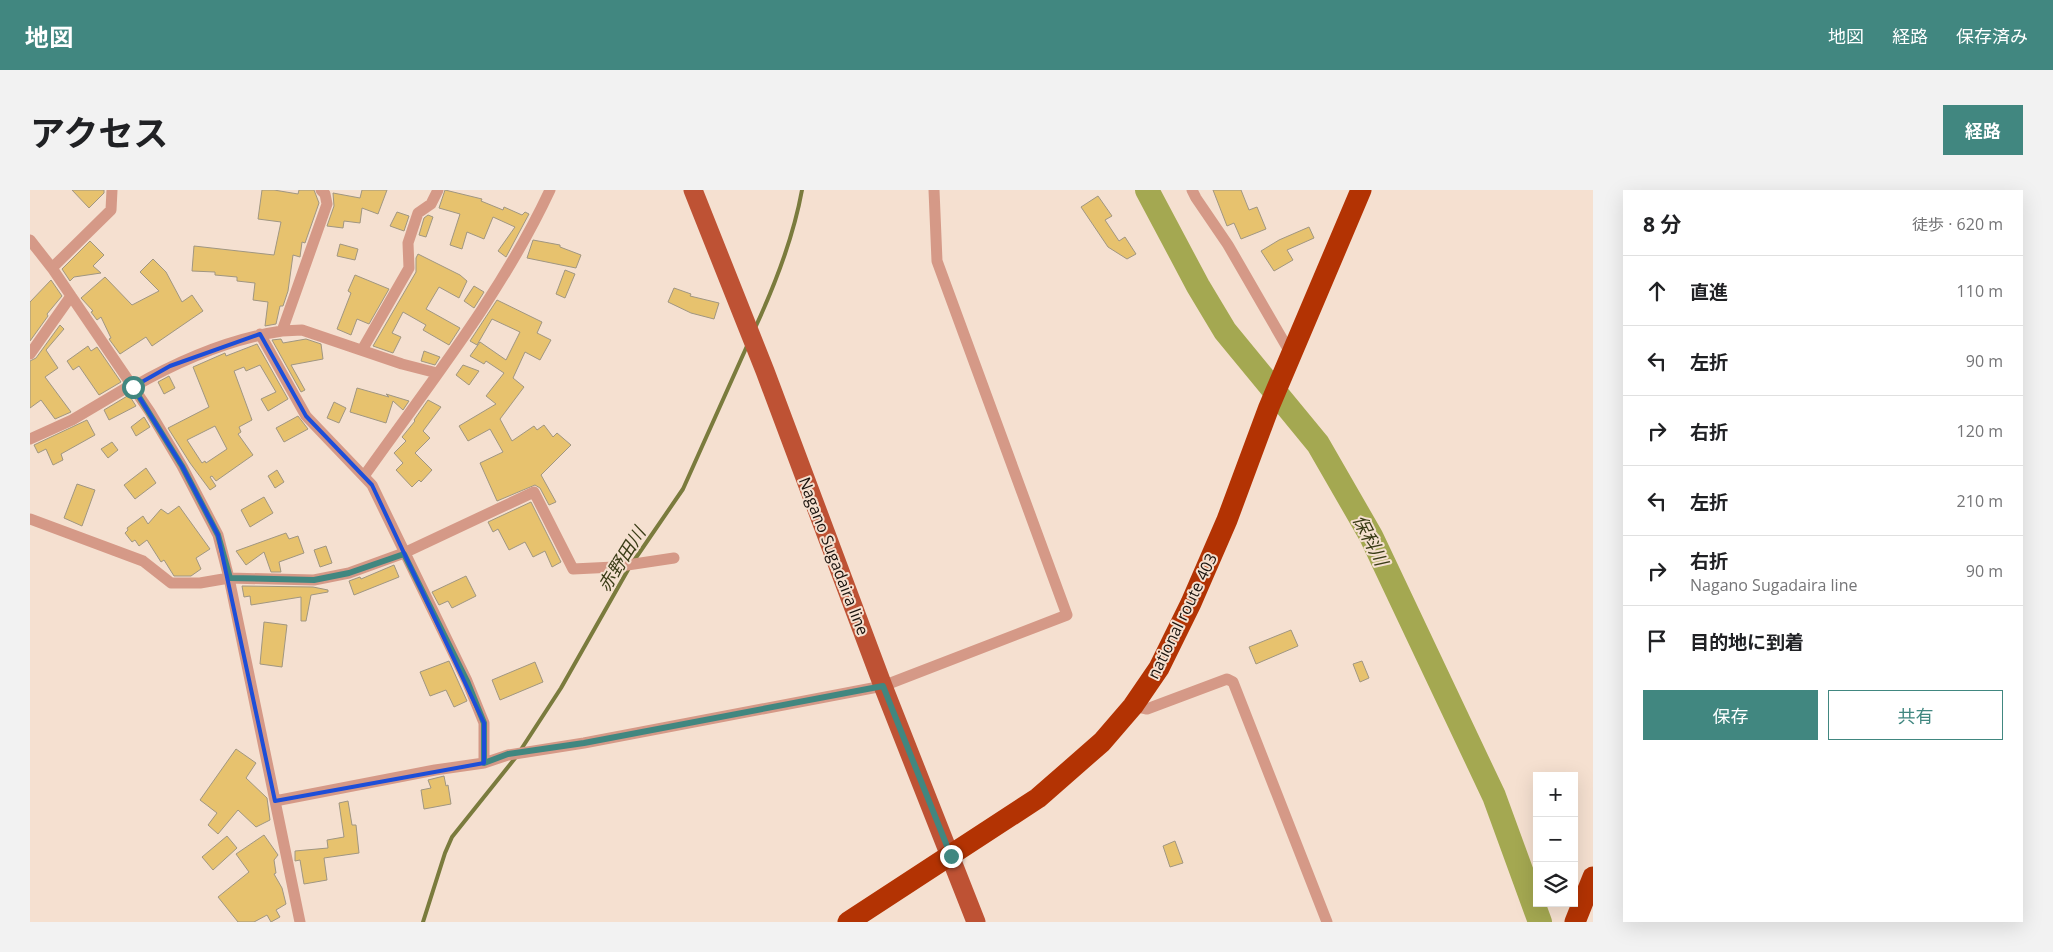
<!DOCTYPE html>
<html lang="ja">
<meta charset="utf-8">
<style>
:root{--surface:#fff;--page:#f2f2f2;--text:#202124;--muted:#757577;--line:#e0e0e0;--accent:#418780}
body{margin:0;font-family:"Open Sans","Noto Sans JP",sans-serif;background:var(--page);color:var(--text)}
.controls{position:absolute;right:15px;bottom:15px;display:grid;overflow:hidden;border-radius:0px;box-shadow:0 5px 20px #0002}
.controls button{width:45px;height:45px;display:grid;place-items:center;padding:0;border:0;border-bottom:1px solid var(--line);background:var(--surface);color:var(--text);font:25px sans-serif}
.stop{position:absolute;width:15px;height:15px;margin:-11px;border:4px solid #418780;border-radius:50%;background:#fff}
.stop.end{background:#418780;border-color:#fff;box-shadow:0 1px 5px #0008}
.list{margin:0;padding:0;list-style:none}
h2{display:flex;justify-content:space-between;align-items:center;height:65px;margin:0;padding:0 20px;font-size:21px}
h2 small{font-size:16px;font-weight:400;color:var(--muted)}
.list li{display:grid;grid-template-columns:32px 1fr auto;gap:15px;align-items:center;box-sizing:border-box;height:70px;padding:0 20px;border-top:1px solid var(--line)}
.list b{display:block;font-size:19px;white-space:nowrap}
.list p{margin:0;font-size:16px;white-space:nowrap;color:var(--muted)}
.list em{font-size:16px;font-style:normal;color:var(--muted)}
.actions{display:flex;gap:10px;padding:15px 20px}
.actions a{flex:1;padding:11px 0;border:1px solid var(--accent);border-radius:0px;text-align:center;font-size:18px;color:var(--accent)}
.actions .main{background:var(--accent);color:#fff}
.icon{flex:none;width:28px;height:28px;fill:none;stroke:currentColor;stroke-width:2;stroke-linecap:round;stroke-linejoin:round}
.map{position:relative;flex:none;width:1563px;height:732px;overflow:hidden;border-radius:0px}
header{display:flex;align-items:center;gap:30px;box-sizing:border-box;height:70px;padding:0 25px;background:var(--accent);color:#fff}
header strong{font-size:24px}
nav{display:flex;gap:28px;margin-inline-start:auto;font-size:18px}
.intro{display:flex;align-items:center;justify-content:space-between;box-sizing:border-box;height:120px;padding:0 30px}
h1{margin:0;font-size:35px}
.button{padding:12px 22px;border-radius:0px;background:var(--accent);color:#fff;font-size:18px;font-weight:700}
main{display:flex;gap:30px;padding:0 30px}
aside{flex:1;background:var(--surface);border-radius:0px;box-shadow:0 5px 20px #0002}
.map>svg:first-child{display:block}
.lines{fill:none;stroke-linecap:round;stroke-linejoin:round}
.stream{stroke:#7a7b3d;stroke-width:4}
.river{stroke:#a4a851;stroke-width:24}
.building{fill:#e7c26e;stroke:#a09681;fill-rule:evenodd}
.street{stroke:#d59987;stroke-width:11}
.primary{stroke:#be5234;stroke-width:19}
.highway{stroke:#b33303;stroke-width:21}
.route{stroke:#418780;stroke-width:6}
.marked{fill:none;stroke:#1d4ed8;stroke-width:4;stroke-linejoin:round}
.labels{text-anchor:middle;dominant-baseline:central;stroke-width:4;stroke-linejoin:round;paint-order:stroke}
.street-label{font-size:16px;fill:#19120d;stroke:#f5e0d0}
.water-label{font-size:18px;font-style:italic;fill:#3a3c16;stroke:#f5e0d0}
</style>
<header>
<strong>地図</strong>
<nav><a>地図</a><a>経路</a><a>保存済み</a></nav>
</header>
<div class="intro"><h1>アクセス</h1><a class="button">経路</a></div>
<main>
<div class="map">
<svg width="1563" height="732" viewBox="0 0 1563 732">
<rect width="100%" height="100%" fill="#f5e0d0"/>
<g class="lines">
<path class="stream" d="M725,138C744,97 764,44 772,0
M603,372L653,299L717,156
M490,561L531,498L599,378
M393,732L415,663L422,647L486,567"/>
<path class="river" d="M1117,0L1168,96L1195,141L1288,254L1341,346L1464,606L1510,732"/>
</g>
<path class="building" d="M42,0H74V3L59,18Z
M232,0H244L268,4L269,0H284L289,13L275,53L272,52L270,67L263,65L258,101L253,116H250L246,134L235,136L238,112L223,110L225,93L207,91V87L185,85V82L162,81L164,56L244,65L251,32L228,29Z
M332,0H357L348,24L332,18L330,33L314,31L313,38L297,36L304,16L303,3L330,8Z
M415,0L452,9L451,11L473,20L474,17L492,25L495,22L499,24L476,67L468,61L485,37L463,27L454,49L437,42L432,59L420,55L430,24L409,18Z
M1183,0H1211L1219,20L1227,17L1236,39L1211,49L1204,33L1197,36Z
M1068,6L1082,26L1075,30L1089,51L1095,47L1106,64L1097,69L1078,57L1051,17Z
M367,22L379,26L374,41L360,36Z
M398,25L403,27L396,47L389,45L394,28Z
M1279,37L1284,48L1257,60L1263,70L1244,81L1231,61L1249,50Z
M503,50L530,55V57L551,65L546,78L497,68Z
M60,51L74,65L63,76L71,83L44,87L40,91L32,79Z
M310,54L328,59L325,70L307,66Z
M388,64L430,85L437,91L429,108L409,97L396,119L430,138L419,155L393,140L396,135L373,122L362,143L371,147L363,163L343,156L386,82V68Z
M123,69L136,82L152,112L162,105L173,121L122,156L116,147L90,164L79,149L81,148L71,127L67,130L61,122L63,121L51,108L75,87L102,115L129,101L110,82Z
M535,80L545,84L535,108L526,104Z
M325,85L359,99L339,134L327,129L321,145L307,139L321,103L318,101Z
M21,90L32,106L17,124L18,126L0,151V112Z
M444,96L454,102L444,118L434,111Z
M644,98L661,104L660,106L689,113L684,129L661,123L638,112Z
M467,110L512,132L507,143L521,150L510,170L495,162L483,188L494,197L470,229L482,251L504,236L507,240L514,235L523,247L527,243L541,255L511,285L526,312L519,315L510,298L505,295L467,311L450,273L473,262L460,239L438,251L429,236L466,214L456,206L474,183L456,171L454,174L440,166L450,152L476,170L490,142L462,129L447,155L440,151Z
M30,135L34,139L16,160L28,178L15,187L41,222L25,229L11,210L0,218V171L6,168Z
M251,149L253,153L276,149L291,154L293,169L261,175L275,200L271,202L242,150Z
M227,154L258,209L238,221L231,209L246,202L230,175L216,181L214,177L204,181L222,230L209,237L211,242L208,244L223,265L186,291L182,286L180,287L186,296L180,300L160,273L138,238L179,217L163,177L195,163L196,166ZM185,236L197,259L176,273L175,271L172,273L157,250Z
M58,156L61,161L67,157L91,192L69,205L49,176L43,180L37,171Z
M394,161L410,167L405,175L391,171Z
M433,175L449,181L439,195L426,185Z
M139,186L145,198L134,204L128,192Z
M327,198L359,207L356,204L379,211L373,220L363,211L356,233L320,222Z
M99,205L106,216L79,230L74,220Z
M398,210L411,217L393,241L400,248L385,263L402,280L391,292L389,290L382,297L366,280L373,273L364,263L376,251L372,247L385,231L384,230Z
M304,212L316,218L309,233L297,228Z
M268,226L278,239L254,252L246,238Z
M114,227L120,237L106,246L101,237Z
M57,230L65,245L31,264L33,270L23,275L16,259L8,263L4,255Z
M82,252L88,260L78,268L71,259Z
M116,278L126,293L105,309L94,295Z
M247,280L254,292L245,298L238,286Z
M47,294L65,300L52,336L34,328Z
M234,307L243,323L220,337L211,320Z
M501,312L531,372L522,377L515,361L503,367L495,352L479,360L468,339L463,342L458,332Z
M149,316L180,359L166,368L171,379L161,386H144L134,370L131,372L117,350L109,356L105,350L102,352L95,343L98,340L97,338L113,326L118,334L131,319L138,324Z
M256,343L259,349L268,346L274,363L249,372L251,382H241L234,362L216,375L206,361Z
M296,356L302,373L290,377L284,360Z
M364,375L369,387L324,405L319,391L330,387L331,389Z
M436,386L446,406L422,418L418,411L409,415L402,402Z
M212,396L283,397L298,400V402L281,405L276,431H271V407L221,415L220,406L214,407Z
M234,432L257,435L252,477L230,474Z
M1261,440L1268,456L1226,474L1219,457Z
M419,471L437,511L424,517L416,500L400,506L390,482Z
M1332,471L1339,488L1330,492L1323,474Z
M505,472L513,492L470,510L462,490Z
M206,559L226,573L216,588L237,608L240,630L226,637L208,620L188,644L178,635L187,623L170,610Z
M414,586L416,596L418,595L421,614L394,619L391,600L401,598L398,590Z
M318,611L322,635H326L329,663L294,668L297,690L274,694L270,670L265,671V661L298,658L297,650L314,647L309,613Z
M234,645L248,665L244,670L246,683L244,684L252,698L256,714L246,720L250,727L241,732L237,725L224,732H208L188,707L219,682L206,664Z
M197,646L207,658L183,680L172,667Z
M1145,651L1153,673L1140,677L1133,656Z"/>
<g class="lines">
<path class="street" d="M291,0L295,4L297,14L252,141L272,140L372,174L407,183
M1162,0L1166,8L1198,55L1261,164
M0,50L22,78L120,222L152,276L188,345L199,388L270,732
M22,78L81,20L82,0
M230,144L276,226L342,295L437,491L454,533V573
M332,160L379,78L378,53L388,23L401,14L408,0
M0,164L41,106
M103,197C150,170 198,149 252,141
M0,249L42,230L101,195
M334,286C400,193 472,103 520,0
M0,329L113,371L141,393H170L199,388L284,390L319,383L374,363L504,302L543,379L584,377L644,368
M1103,516L1117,519L1197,489L1203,492L1297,732
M245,611L405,580L454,573L478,565L554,553L853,496L1037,425L907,71L904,0"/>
<path class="primary" d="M663,0L735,181L853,496L946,732"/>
<path class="highway" d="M818,732L1008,608L1072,552L1103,516L1129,478L1161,413L1197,330L1239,217L1331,0
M1545,732L1563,687"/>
</g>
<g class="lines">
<path class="route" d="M103,197L152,276L188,345L200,388L284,390L319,383L374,364L437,491L454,533V573L478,564L554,553L853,496L921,666"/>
</g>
<path class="marked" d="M230,144L276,226L342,295L454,533V573L245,611L188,345L152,276L103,197L140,176Z"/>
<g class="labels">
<g class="street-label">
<text transform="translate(804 366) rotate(69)">Nagano Sugadaira line</text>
<text transform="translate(1152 426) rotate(-64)">national route 403</text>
</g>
<g class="water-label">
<text transform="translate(1341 350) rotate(63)">保科川</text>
<text transform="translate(591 369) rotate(-58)">赤野田川</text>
</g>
</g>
</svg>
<div class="controls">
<button>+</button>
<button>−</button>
<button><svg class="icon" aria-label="layers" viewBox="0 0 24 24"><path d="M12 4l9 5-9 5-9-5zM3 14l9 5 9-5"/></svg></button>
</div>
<div class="stop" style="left:103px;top:197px"></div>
<div class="stop end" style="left:921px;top:666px"></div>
</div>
<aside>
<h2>8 分<small>徒歩 · 620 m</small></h2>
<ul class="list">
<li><svg class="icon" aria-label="ahead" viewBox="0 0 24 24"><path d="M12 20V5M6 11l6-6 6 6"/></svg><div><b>直進</b></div><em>110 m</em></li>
<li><svg class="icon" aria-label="left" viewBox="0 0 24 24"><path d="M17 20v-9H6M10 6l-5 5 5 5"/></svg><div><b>左折</b></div><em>90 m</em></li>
<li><svg class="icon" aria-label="right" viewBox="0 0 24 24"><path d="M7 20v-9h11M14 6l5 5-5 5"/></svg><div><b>右折</b></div><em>120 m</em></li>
<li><svg class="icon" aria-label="left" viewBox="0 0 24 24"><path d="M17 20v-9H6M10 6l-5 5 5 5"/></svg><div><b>左折</b></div><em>210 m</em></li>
<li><svg class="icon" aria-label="right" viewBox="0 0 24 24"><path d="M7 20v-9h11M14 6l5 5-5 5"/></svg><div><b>右折</b><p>Nagano Sugadaira line</p></div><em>90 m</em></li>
<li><svg class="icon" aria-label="arrive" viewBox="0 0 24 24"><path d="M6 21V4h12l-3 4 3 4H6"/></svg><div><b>目的地に到着</b></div></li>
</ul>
<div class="actions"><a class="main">保存</a><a>共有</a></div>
</aside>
</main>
